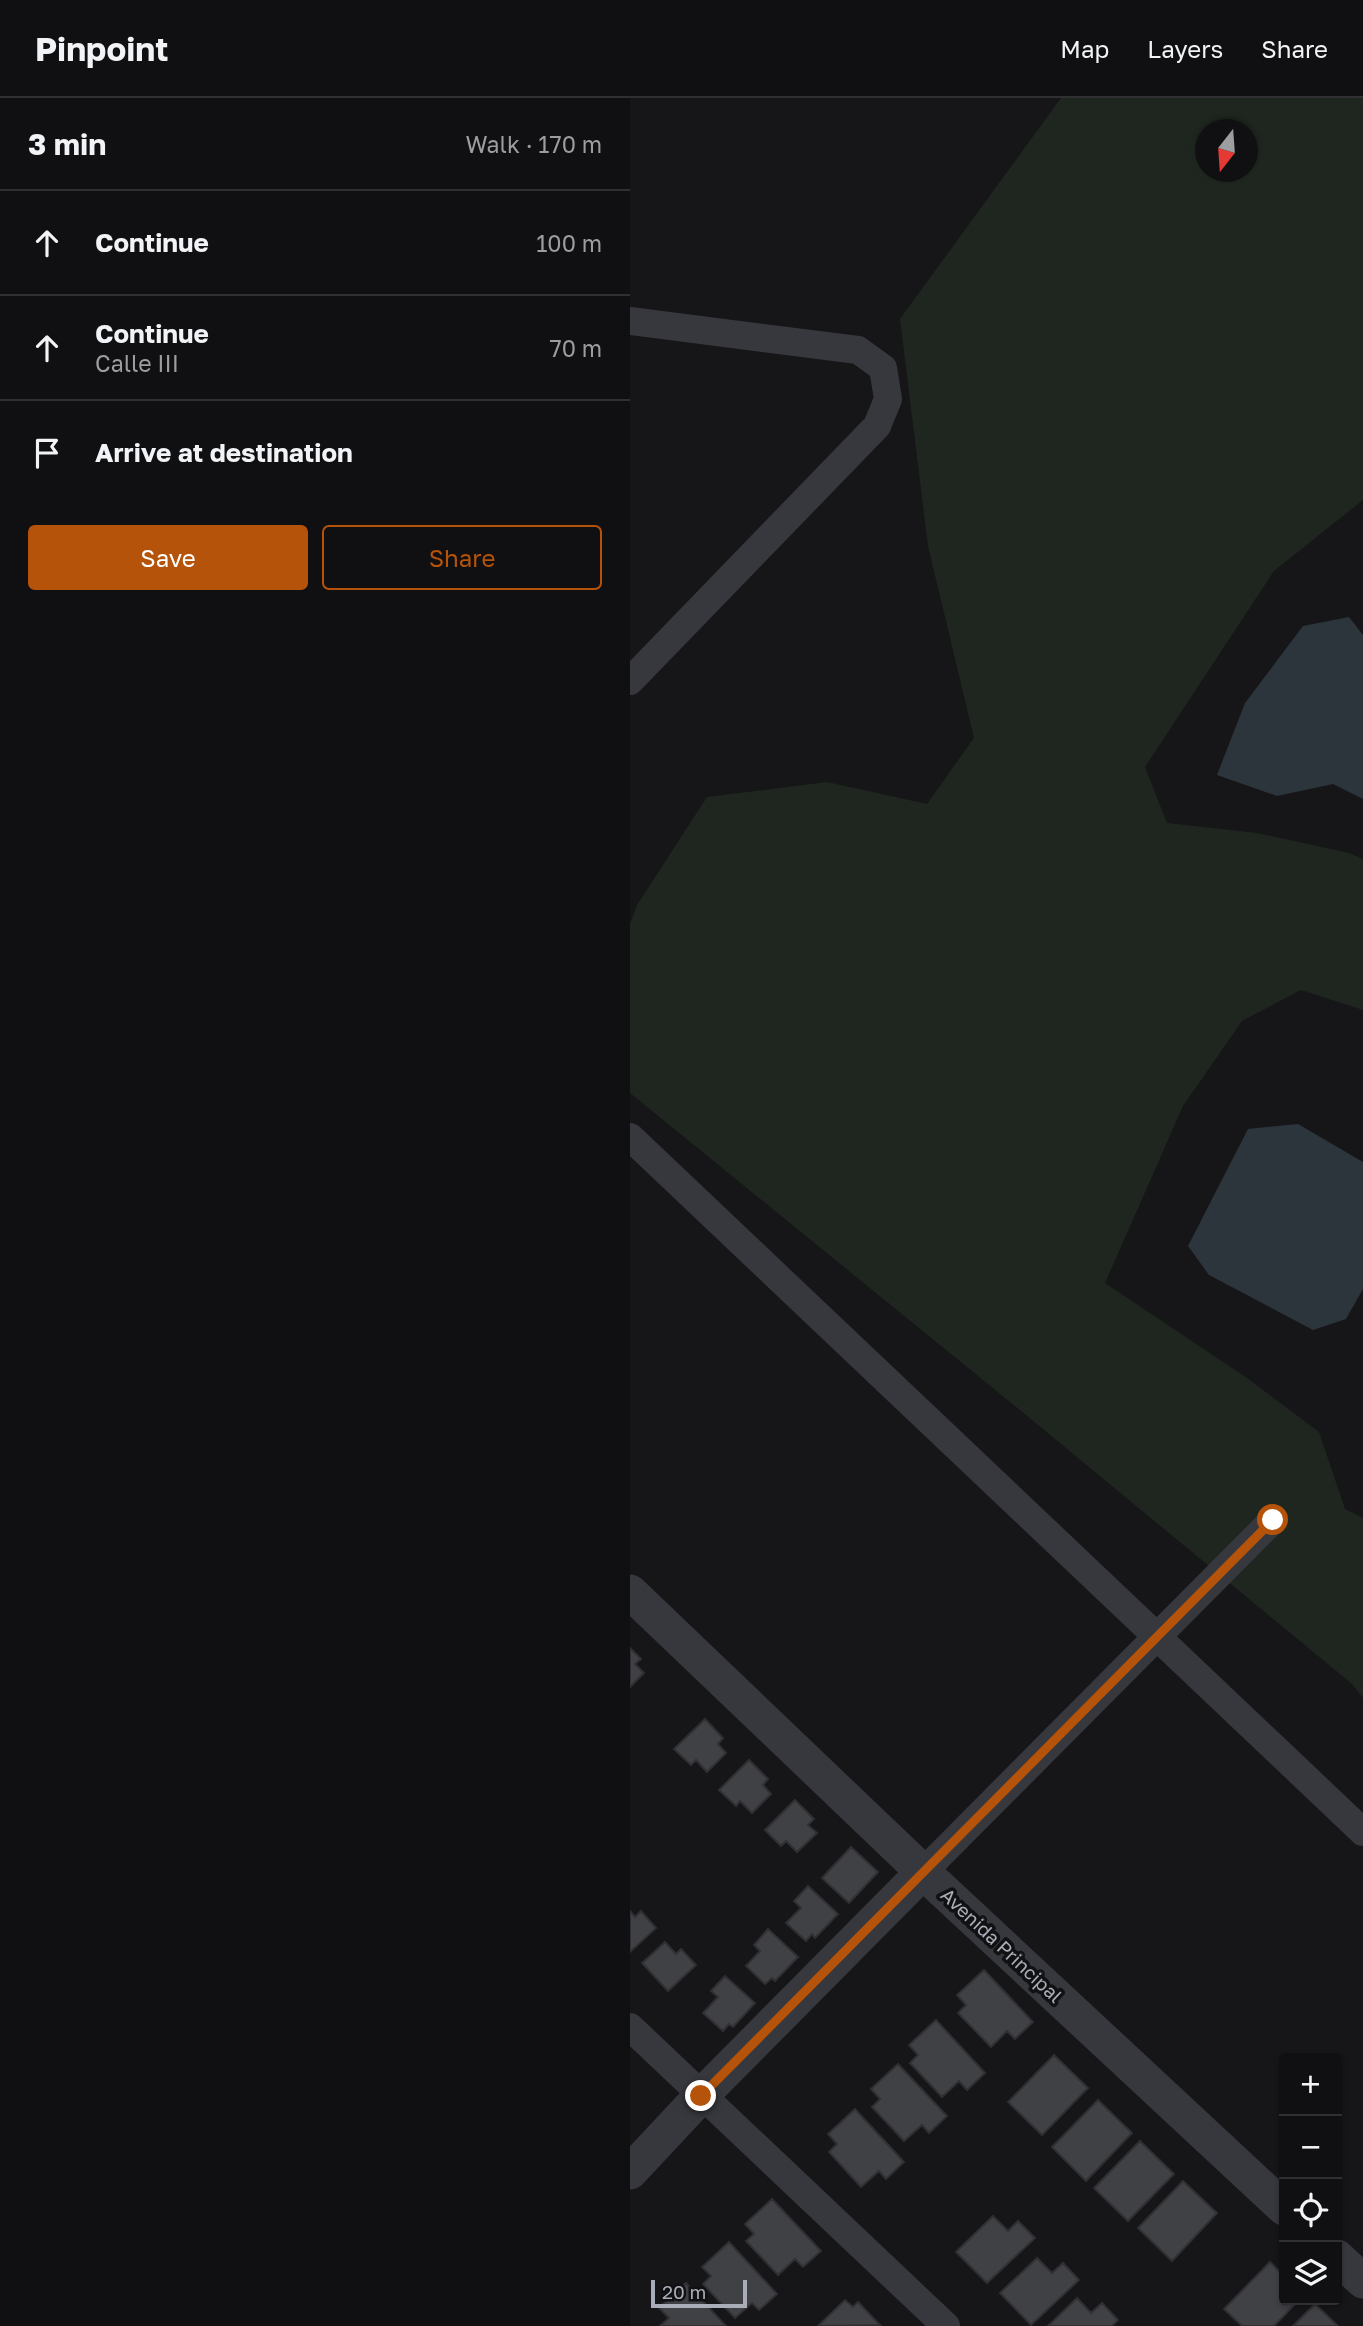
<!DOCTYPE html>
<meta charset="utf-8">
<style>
:root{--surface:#101012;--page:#1e1e20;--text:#f1f3f6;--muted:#9c9d9f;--line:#303032;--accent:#b45309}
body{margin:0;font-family:"Golos Text",sans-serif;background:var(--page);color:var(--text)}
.controls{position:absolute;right:21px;bottom:21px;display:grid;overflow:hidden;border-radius:7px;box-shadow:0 2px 5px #0004}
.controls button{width:63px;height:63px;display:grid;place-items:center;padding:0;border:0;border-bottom:2px solid var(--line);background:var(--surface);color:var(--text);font:35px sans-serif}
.compass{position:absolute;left:565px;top:21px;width:63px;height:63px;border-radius:50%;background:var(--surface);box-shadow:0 2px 5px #0004;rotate:197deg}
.scale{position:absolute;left:21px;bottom:18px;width:96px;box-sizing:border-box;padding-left:7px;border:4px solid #a8adb8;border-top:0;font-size:19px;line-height:24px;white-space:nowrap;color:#a8adb8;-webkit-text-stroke:5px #111113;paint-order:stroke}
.stop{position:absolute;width:21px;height:21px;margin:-16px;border:5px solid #b45309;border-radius:50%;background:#fff}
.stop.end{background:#b45309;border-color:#fff;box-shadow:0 2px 7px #0008}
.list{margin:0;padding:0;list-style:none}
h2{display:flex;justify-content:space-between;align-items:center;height:91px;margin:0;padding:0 28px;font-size:30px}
h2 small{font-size:23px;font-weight:400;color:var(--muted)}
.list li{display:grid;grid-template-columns:46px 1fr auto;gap:21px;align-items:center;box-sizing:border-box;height:105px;padding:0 28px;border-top:2px solid var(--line)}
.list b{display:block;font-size:26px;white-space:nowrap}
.list p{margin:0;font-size:23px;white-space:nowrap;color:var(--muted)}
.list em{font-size:23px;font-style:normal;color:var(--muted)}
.actions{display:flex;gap:14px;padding:21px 28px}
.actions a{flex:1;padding:16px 0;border:2px solid var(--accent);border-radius:7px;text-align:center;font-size:24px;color:var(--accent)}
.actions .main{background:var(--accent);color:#fff}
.icon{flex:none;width:38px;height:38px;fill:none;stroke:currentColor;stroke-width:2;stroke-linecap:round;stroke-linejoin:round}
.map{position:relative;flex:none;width:733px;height:2228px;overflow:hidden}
header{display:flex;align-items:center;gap:42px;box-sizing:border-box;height:98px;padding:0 35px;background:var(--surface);border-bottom:2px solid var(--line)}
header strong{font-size:33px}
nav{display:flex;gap:38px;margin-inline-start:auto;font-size:24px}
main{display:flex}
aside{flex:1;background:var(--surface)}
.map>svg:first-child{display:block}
.green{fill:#1e261f;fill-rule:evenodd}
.water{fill:#2c353c}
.building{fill:#404145;stroke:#303034;stroke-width:2}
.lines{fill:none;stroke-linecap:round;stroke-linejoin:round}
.minor{stroke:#37383d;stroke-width:28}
.tertiary{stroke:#37383d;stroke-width:35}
.route{stroke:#b45309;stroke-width:9}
.labels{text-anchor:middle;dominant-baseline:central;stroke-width:7;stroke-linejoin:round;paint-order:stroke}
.street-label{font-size:19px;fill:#a8adb8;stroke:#111113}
</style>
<header>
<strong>Pinpoint</strong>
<nav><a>Map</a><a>Layers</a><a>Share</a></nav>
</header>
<main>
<aside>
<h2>3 min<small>Walk · 170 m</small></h2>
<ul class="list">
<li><svg class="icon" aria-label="ahead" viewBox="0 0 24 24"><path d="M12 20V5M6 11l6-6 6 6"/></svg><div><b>Continue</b></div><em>100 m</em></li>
<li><svg class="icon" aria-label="ahead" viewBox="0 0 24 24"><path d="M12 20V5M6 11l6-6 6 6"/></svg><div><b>Continue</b><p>Calle III</p></div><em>70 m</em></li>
<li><svg class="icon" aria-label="arrive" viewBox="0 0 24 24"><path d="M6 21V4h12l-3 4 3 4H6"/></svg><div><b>Arrive at destination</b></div></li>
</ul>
<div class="actions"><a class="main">Save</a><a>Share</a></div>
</aside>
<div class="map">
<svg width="733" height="2228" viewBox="0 0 733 2228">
<rect width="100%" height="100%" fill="#161618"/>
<path class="green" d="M431,0H733V402L644,473L515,669L537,725L627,735L719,755L733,761V912L671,892L612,923L553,1008L475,1185L617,1280L689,1334L715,1411L733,1420V1600L722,1586L385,1308L0,995V826L7,807L77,699L197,684L297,706L344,640L298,448L270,221ZM576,32H618V74H576Z"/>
<path class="water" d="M719,519L733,537V701L703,686L647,698L587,677L615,605L673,528Z
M668,1026L733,1064V1191L716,1221L683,1232L579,1177L558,1148L618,1031Z"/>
<path class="building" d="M0,1550L11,1561L5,1566L14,1575L0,1589Z
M75,1621L93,1640L88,1646L96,1655L77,1674L66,1662L61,1667L44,1651Z
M119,1662L138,1681L133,1687L141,1696L122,1715L110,1703L106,1708L89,1692Z
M165,1702L184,1721L178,1727L187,1735L167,1754L156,1743L151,1748L135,1732Z
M221,1749L248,1774L219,1805L192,1780Z
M178,1788L208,1816L185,1840L182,1836L176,1843L156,1825L171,1810L164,1803Z
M0,1813L5,1819L11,1813L26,1830L0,1854Z
M138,1831L168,1859L145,1883L142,1880L135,1886L116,1868L130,1853L124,1847Z
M35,1844L46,1856L51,1851L66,1867L38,1893L12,1865Z
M354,1872L403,1924L385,1941L377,1933L361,1949L328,1915L336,1907L327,1897Z
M95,1878L125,1905L103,1929L99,1926L93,1933L73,1915L88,1899L81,1893Z
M306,1922L355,1975L337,1992L329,1983L312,1999L280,1965L288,1957L279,1947Z
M424,1957L458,1990L412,2037L378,2004Z
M268,1966L317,2018L299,2035L292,2027L274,2043L242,2009L250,2001L241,1991Z
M468,2002L502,2035L456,2083L422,2049Z
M225,2011L274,2064L256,2081L249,2073L231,2089L199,2054L207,2046L198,2036Z
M510,2043L544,2076L498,2123L464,2090Z
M553,2083L587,2115L542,2163L508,2130Z
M142,2101L191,2153L173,2169L165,2161L148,2177L116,2143L124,2136L115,2126Z
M363,2118L378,2133L388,2123L405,2140L357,2185L326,2154Z
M99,2144L147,2196L129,2212L122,2205L105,2220L73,2186L81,2178L72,2169Z
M407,2160L422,2175L433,2165L449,2182L401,2227L370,2195Z
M640,2164L654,2178V2202H669L644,2228H612L594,2211Z
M56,2185L96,2228H30L39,2220L29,2210Z
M447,2200L461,2215L472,2205L488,2222L482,2228H418Z
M215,2202L223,2209L228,2204L250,2227L188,2228Z
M685,2206L708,2228H663Z"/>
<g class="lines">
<path class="minor" d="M0,223L228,252L253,270L258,301L247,328L0,583
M0,1039L733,1734
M293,1774L643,1422
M0,1929L316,2228"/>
<path class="tertiary" d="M0,1494L293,1774L654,2110
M0,2074L71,1998L293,1774
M707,2159L733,2183"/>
</g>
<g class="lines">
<path class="route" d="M71,1998L643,1422"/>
</g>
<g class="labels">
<g class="street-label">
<text transform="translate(372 1847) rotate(43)">Avenida Principal</text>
</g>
</g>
</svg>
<div class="controls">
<button>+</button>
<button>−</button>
<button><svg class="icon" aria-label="locate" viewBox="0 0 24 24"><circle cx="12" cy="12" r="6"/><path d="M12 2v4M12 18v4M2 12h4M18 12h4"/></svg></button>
<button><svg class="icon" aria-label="layers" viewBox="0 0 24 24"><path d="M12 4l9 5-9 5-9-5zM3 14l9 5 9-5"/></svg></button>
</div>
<svg class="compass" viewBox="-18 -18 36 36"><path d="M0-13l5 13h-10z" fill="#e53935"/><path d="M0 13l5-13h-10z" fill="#9c9d9f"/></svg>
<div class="scale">20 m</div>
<div class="stop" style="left:643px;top:1422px"></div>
<div class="stop end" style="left:71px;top:1998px"></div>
</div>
</main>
